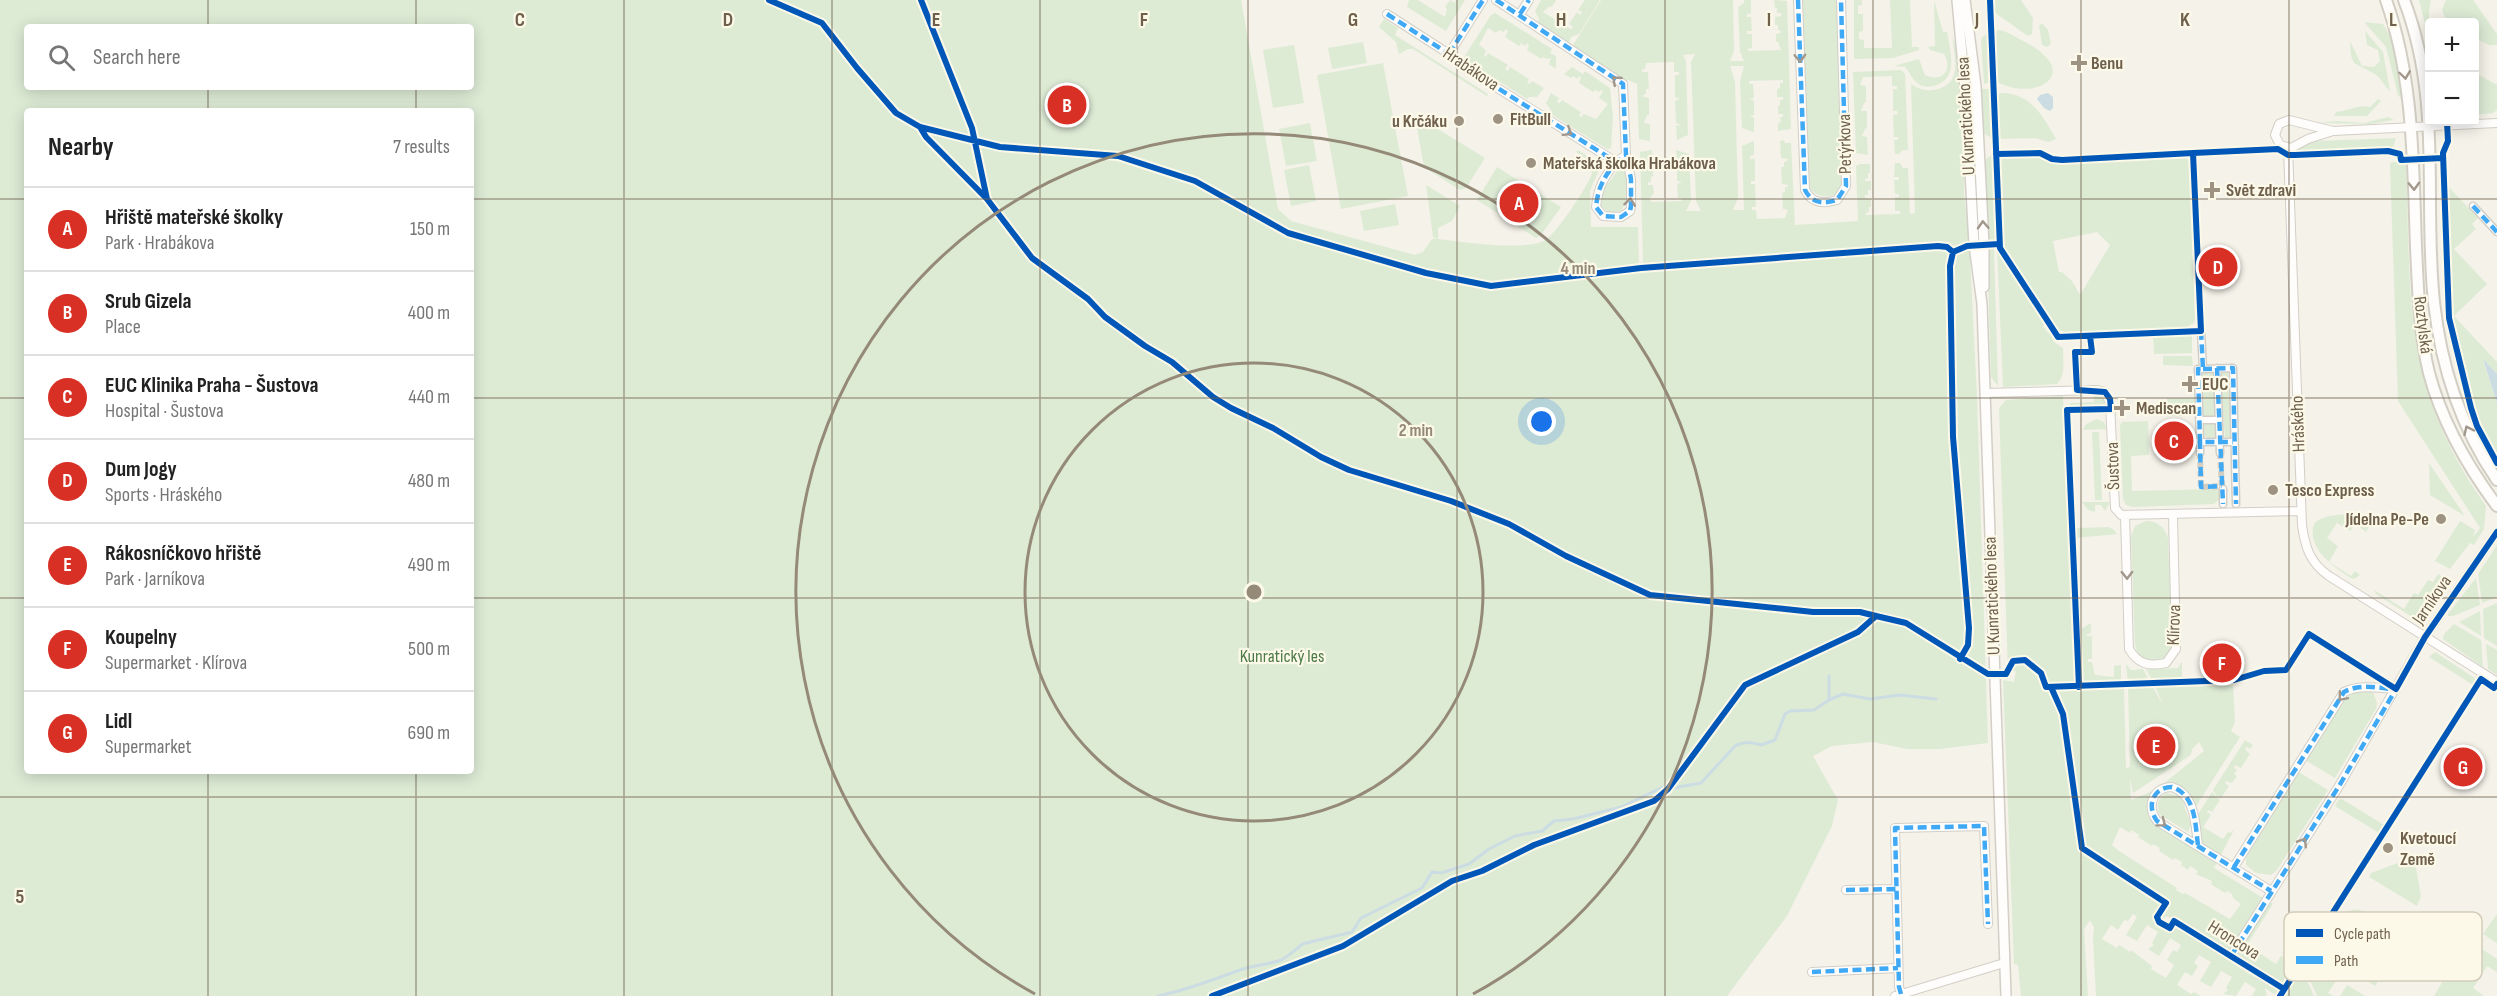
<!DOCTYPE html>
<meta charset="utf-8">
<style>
:root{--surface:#fff;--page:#f6f6f6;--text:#222;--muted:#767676;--line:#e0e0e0;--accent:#d93025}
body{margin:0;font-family:"Sofia Sans Condensed",sans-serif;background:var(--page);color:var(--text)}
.controls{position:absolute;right:18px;top:18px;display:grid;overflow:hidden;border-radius:6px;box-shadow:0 3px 15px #0003}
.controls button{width:54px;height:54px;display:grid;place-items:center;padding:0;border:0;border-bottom:2px solid var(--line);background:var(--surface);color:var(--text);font:30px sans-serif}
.you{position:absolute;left:1542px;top:422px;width:21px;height:21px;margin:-15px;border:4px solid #fff;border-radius:50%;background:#1a73e8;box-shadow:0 0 0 9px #1a73e833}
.badge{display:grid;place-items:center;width:39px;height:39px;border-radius:50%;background:var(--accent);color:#fff;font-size:20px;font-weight:700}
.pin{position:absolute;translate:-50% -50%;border:3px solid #fff;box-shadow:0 2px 6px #0006}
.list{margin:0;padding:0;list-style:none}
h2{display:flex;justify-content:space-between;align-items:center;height:78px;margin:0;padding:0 24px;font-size:26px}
h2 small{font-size:20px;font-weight:400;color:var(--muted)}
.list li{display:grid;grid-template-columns:39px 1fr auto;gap:18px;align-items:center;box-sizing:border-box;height:84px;padding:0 24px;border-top:2px solid var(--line)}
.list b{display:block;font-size:22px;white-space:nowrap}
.list p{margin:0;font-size:20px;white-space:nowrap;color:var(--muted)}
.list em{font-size:20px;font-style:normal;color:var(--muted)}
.icon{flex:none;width:33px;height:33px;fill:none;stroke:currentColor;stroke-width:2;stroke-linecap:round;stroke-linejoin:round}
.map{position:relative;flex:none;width:2497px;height:996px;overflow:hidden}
.search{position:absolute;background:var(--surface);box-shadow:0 3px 15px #0003;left:24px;top:24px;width:450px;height:66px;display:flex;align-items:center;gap:15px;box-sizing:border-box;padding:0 21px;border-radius:6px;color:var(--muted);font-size:22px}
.panel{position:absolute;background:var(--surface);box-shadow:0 3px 15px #0003;left:24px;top:108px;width:450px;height:666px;border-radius:6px}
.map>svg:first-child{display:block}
.green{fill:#ddebd5;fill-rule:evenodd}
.water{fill:#ccdce3}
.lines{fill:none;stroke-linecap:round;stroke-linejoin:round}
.stream{stroke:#ccdce3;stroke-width:3}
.pedestrian-tunnel{stroke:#d4cec2;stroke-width:6;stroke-dasharray:6 3;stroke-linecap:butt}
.pedestrian-casing{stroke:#d3cfc7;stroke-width:9}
.minor-casing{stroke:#d3cfc7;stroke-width:10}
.tertiary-casing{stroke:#d3cfc7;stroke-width:12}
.secondary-casing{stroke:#d2cec4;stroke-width:14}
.pedestrian{stroke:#fefdfc;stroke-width:6}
.minor{stroke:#fefdfc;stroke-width:8}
.tertiary{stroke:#fefdfc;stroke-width:9}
.secondary{stroke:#fefdfc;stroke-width:10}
.quiet{stroke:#3fa9f5;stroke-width:4.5;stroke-dasharray:9 4.5;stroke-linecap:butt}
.cycleway-casing{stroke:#fdf9e9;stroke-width:10}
.cycleway{stroke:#0057b8;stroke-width:6}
.oneway{stroke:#a1978a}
.grid{fill:none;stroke:#6f604c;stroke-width:1.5;stroke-opacity:0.55}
.ring{fill:none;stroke:#958978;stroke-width:3}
.poi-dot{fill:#9e9383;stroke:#fdf9e9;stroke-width:2}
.labels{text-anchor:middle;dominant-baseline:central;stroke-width:4.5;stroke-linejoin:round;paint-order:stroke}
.poi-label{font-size:18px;font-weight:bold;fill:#6f604c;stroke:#fdf9e9;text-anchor:start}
.street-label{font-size:18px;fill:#6f604c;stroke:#fdf9e9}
.park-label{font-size:18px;fill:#4c7a48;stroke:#fdf9e9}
.key{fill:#fdf9e9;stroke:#d2cbba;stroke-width:1.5}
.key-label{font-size:16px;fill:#6f604c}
.grid-label{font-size:20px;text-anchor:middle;font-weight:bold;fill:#6f604c;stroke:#fdf9e9;stroke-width:4.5;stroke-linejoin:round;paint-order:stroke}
.centre{fill:#958978;stroke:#fdf9e9;stroke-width:3}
.ring-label{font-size:18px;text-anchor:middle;font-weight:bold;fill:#958978;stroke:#fdf9e9;stroke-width:4.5;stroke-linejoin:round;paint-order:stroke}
</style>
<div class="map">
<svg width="2497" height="996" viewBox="0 0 2497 996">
<rect width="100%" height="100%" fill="#f5f2e9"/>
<path class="green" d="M0,0H1241L1278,209L1291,221L1415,255L1423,252L1432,239H1437L1433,237L1426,185L1460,206L1452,221L1438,228V239C1462,242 1523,251 1544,241C1555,236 1587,187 1592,174L1590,161L1576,152L1578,150L1601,165L1590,191L1591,227H1638L1639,263L1643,262L1640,152L1652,150L1653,159H1650V164L1647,165V167L1653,168V176L1651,177V182H1648V185H1653L1654,193L1649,199L1652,202L1682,201V198H1678L1677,184L1682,182L1677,181V167L1681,166V163L1677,164L1676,150L1689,154L1691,201L1686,211H1701L1696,201L1691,62L1695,54L1683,55L1686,61L1688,135L1677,140L1676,126L1681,125L1676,123L1675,101L1680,99L1675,97V75H1679V72H1674V62L1646,63L1645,69H1642V72H1648L1649,89H1646V94L1643,95V97L1649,98V115H1647L1644,123L1650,124V141L1639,139L1637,84L1628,80L1623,84L1570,50L1601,0H1733L1734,51L1730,61H1744L1740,52L1738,7L1744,3V0H1751V14H1747V17H1751L1752,31H1747V34H1752V48L1748,49V51L1781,50L1778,42H1776V34L1781,33V31L1778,30V25H1775V17L1781,16V13H1777V8H1775L1774,0L1787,1L1791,129L1778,131V123L1781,122L1780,117H1783V114H1778V106L1780,105V100H1783V97H1777V89L1780,88V83H1783V80L1749,81V84H1753L1754,98L1749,99L1754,101V115L1750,116L1754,118V132L1742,128L1740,81L1744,66H1730L1735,82L1738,198L1733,210H1744L1742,146L1754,141V155L1750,156V159H1755V181H1751V184H1755L1756,207H1752V210H1756L1757,219L1785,218L1788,210L1783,209L1782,193L1785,192V187H1788V185L1782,184L1781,167H1784V162L1787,161L1788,159L1781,158L1780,141L1784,140L1785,143H1791L1795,225L1858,221L1856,166L1860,164H1870V173H1868V178L1865,179V181H1871V190H1868V195H1865V198L1871,199V207H1869V212L1866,213V215L1900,214V211H1895V197H1899V194H1895L1894,180H1899V177H1894L1895,163H1900L1903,168H1908L1910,214L1915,213L1911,84C1920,90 1928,92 1938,89C1963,82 1954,55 1952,36L1958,52L1961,101L1959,102C1973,140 1957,183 1968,219L1977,395L1988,743L1940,749H1907L1873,742L1832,746L1813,756L1838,800L1832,826L1787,916L1727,996H0ZM27,27H471V87H27ZM1069,97L1070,101H1073L1074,109L1062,110L1060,98ZM27,111H471V771H27Z
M1409,0H1418L1445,17L1447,9L1445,7L1450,0L1455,3L1456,0H1465L1446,31L1407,7Z
M1541,0H1556L1552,7L1550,6L1543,12L1571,29L1573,27L1569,24L1577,12L1580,15L1582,12L1578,10L1585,0H1600L1579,34L1571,37L1569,43L1537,23L1539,19L1535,11Z
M1801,0H1838L1844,180L1835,195C1822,198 1813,196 1807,183Z
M1854,0H1862V5L1858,6V14H1863V31L1859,32V39L1864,40V48H1892L1890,0H1910L1912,47H1919V50L1893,58L1854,59Z
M1934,0L1943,32H1947C1950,48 1958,76 1939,84C1933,87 1926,88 1920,85C1913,81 1910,73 1905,67L1894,66L1919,59L1925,75C1941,83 1954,70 1944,54L1930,50L1928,47L1935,46Z
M1992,0H2021L2033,18L2032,34L2028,36L1994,12Z
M2419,0H2431L2429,11V40Z
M2446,0H2473L2497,34V45H2489L2475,38L2474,22H2447L2442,10Z
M1495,13L1552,49L1550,53L1556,56V69L1549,64L1551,58L1547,59L1543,57L1541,59L1527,50L1529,45L1527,43L1525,46L1521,43L1519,46L1505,37L1508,31L1506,29L1504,32L1499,30L1496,33L1488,28L1479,45L1486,50L1484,56L1486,57L1488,53L1508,65L1505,69L1508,71L1510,67L1529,79L1527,83L1530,84L1532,81L1544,88L1537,97H1529L1527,99L1465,60L1464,57L1491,15Z
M1384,19L1398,28L1395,35L1488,94L1487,96L1413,49H1408L1399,54L1396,42L1379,27Z
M2364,22L2383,24L2394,42L2403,101L2398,95L2386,47Z
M2042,23L2048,30L2051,44L2047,47L2042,45L2039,26Z
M1998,30C2007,31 2015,37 2023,41C2085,72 2037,103 1997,82L1994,34Z
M2365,31L2383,52L2390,91C2384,86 2381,77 2373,73C2353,61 2351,68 2350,41L2362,66L2374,67L2380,61L2378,50L2367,45Z
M1987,34L1989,36L1991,82L1984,84L1981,41L1982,37Z
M1363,42L1367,63L1332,69L1328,48Z
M1294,45L1304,103L1273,108L1263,50Z
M1383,63L1408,196L1341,209L1317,75Z
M1572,67L1583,74L1585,71L1610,88L1613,117L1611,148L1607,149L1549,113L1551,110L1546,103L1551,93L1559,98L1557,102L1560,103L1562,100L1581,112L1579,116L1581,117L1584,114L1596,119L1608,104L1599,98L1603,91L1601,90L1599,92L1595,90L1593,92L1579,83L1581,77L1579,76L1577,79L1573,76L1571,78L1564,74Z
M1901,70L1905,74L1908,150H1903L1899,154H1895L1894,140H1898V137H1894L1893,115L1898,114L1897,111H1893V89H1897V86H1892V76L1863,77L1860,85L1866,86V102L1864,103L1861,111H1867V128L1865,129L1862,136L1867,137L1868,155L1856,153L1853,72Z
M2474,72L2497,85V110L2493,113L2475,115Z
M1980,89H1991L1993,139L1982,132Z
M2000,93C2030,92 2043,116 2056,139L2049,142L2035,138L1998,139L1996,97Z
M2378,99L2381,101L2367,116H2334L2336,112C2349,111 2359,104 2370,107Z
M2388,117L2394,120L2370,124L2319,123L2336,121L2364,123Z
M1420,118L1485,158L1466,188L1460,190L1424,167L1416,122Z
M1310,123L1317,161L1286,166L1279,129Z
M2396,138L2393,147L2389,149L2295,152L2308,143L2317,141Z
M1994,153L1998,237L1995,241L1987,242L1984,161Z
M2038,156L2055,164L2186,158L2190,161L2195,322L2187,327L2065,332L2056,329L2003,245L1999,157ZM2097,232L2110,245L2080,295L2072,281L2062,272H2059L2053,241Z
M2392,162H2406C2409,232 2406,307 2423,375C2435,423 2458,466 2486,506L2484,529L2474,545L2470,543L2450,569L2435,561L2460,521L2475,530L2473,537L2480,528L2398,401L2390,164Z
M1309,165L1316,201L1291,206L1284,170Z
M1497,167L1561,207L1541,235L1536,238L1477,200Z
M1620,167L1626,173L1627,200L1621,211L1609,213L1601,206V193Z
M2446,184L2478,218L2472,224L2476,229L2454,249L2487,284L2454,316L2497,362V374L2483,360L2497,403V455C2447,367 2449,282 2446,184Z
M1395,204L1399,225L1364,231L1360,211Z
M1987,247H1994L1998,386L1991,377Z
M1997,248L2045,324L2043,326L2048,333L2050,332L2054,342L2063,348C2063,361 2066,374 2057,384L2003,387Z
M2192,333V353L2154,354L2153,337L2092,338Z
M2163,356H2192L2193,366L2163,365Z
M2228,370L2232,433L2230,439H2225L2220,376L2222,371Z
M2203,372H2214L2215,374L2217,436L2212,439L2204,436Z
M2094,394L2103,397L2108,407L2070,409V403L2094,402Z
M2063,396L2067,514C2076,540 2074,566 2074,593C2074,624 2077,655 2078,686L2051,685L2049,690C2067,710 2066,747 2070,772H2073L2066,719L2059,690L2124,688L2126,768L2130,767L2128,687L2152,686L2163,705L2155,686L2233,683L2235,722L2231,731L2240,737L2195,808L2184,788L2171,784L2157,789L2150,814L2189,844L2198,830L2197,816L2212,792L2220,800L2212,812L2209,810L2207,812L2211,815L2203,827L2223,839L2228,832L2230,833L2234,830L2214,868L2273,904L2247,945L2276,964L2281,956L2285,958L2286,956L2282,953L2291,939L2305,968C2316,951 2336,904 2360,910C2373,913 2388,927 2400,934L2376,971L2382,975L2375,986L2355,973L2361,962L2352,956L2328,993L2333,996H2317L2305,969L2303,971L2314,996H2277L2265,988L2267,996H2252L2256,989L2245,982L2236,996L2223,994L2228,990L2226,988L2232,977L2221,971L2211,987L2200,981L2211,962L2199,955L2194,963L2198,966L2192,976L2185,972L2177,985L2191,994L2194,992L2201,996H2096L2093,938L2094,927L2090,920L2084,929L2088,996H2021L2018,965L2014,964L2003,680L2014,682L2016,671L2008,672L1999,408L2006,400ZM2199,742L2204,751L2157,789L2131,800L2130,777L2133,793L2191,755L2192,749ZM2120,827L2130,833L2132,830L2139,835L2138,837L2152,846L2153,844L2160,848L2159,851L2173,860L2175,858L2182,862L2181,865L2188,870L2190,866L2198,871L2196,874L2212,881L2211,884L2225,893L2227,891L2232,894L2233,898L2241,904L2230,919L2185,893L2183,894L2176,890L2177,888L2119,851L2112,845ZM2133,914L2137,917L2126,935L2137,941L2147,925L2158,932L2152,943L2154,945L2148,949L2159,956L2170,938L2181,945L2177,952L2173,950L2167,960L2174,965L2166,978L2151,969L2152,966L2131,950L2130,952L2119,945L2117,948L2102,939L2111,925L2118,930L2124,920L2128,921ZM2167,916L2260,973V974L2254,977L2162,919Z
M2167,398H2194L2195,416H2167Z
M2097,419L2104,422L2107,429L2083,430L2086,424Z
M2148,421L2149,455L2131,456L2132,491L2219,489L2220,498L2214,504L2133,507L2126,505L2123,499L2120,425L2122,422Z
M2092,432H2099L2102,500H2095Z
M2429,463L2465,516L2430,495Z
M2082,502H2110L2105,511L2101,505H2095V512L2088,510Z
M2376,515L2366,532L2355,524L2350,531L2337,523L2327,538L2338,546L2329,562L2351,576L2355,571L2360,575L2354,579L2351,578C2334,567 2306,548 2314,524C2327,510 2358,516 2376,515Z
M2146,521C2157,521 2165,527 2168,538L2172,646L2165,659L2158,663L2139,658L2135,645L2131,536L2135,526Z
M2108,527L2113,529L2117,534L2076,538L2077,528Z
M2497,545V597L2482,603L2478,574Z
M2438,574L2446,579L2419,619L2412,617L2376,594L2374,590L2404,609L2414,593L2418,595L2428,580L2433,582Z
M2476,578L2480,605L2453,616H2448V614Z
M2497,603V646L2484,638L2483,609Z
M2480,611L2481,636L2459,622Z
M2091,623V633L2087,634V636H2092V659H2088V662H2092L2095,675L2114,677V666L2121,665V683L2084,685L2081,682L2079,630Z
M2454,624L2481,640L2483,667L2443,639L2444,634Z
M2486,644L2497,650V675L2488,669Z
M2435,652L2476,679L2473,685L2429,657Z
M2182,661V681L2153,682L2146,669L2178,668Z
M2126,664L2131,670L2143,669L2150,682L2128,683Z
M2358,691L2373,692L2377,703L2376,709L2335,778L2305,760L2343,699Z
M2245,740L2253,745L2250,749L2247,747L2245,749L2250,754L2241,768L2235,765L2234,768L2237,770L2234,774L2237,776L2232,783L2226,781L2225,783L2229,786L2221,798L2217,796L2213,790Z
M2297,771L2328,790L2277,870L2271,875L2256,873L2246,865V853Z
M2166,793L2181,796L2191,825L2188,832L2159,814C2156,804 2158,799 2166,793Z
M2339,799H2342L2384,825L2379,833L2335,806Z
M2403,861L2416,868L2421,896L2417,906L2369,877L2371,873Z
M2497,914V943L2483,934Z
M2476,945L2497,959V972L2487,966L2473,988L2484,996H2434L2455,961L2463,966Z
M2347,985L2365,996H2340Z"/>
<path class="water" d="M2048,93L2053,97V108L2050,111L2044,108L2037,99L2040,95Z
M2483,359L2497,374V403Z"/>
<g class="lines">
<path class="stream" d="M1829,700V676
M1673,788L1701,783L1735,746C1745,741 1751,742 1761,745L1775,740L1785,714L1790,711L1814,710L1829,700L1843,694L1870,699L1900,695L1936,699
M1158,996C1187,990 1212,980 1240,970C1253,965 1268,965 1281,960C1284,959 1301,946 1302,944L1352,932L1361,918L1422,888L1432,872L1441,873L1469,864L1489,849L1515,836L1542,831L1554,821L1573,819L1621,807L1663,787"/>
<path class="pedestrian-tunnel" d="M2200,453L2201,487L2222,486
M2220,453L2222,488"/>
<defs>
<path id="pedestrian" d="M2473,206L2497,232
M2201,331L2203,369H2198L2200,442H2233
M2217,368L2220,453
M2203,369L2233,368L2236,504
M2199,420H2219
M2171,442H2200V453
M2223,489V504"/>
<path id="minor" d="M1496,0L1623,84L1626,155L1631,179V206L1630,211L1621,217L1603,216L1596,207C1598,187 1604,177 1616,162
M1798,0L1805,190C1812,204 1824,204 1837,200L1846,186L1841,0
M1387,14L1449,54L1459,64L1616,162L1626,155
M1520,14L1529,0
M1449,54L1483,0
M2333,131L2308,139L2291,148L2280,145L2275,135L2279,124L2289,120L2333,131L2497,123
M2288,148L2302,525C2305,547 2310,563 2329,576L2497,682
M1985,393L2096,390L2105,392L2110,403L2115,508L2121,515L2301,511
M2125,516L2129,649C2138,664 2149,667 2166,663L2176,649L2173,515
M2198,845C2195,824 2196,795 2172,787C2153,787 2146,806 2157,821L2271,891
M2234,867L2344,692C2360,684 2378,688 2396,689
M1846,890L1896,889
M2170,928L2174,921L2284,989
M2231,956L2339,786L2425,637L2497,532
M1812,972L1898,968
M1895,996L2004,963
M1902,996L1899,987L1895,828L1984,826L1988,924"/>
<path id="tertiary" d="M1957,0L1966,99L1974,245L1982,304L2006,996
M1965,0L1976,86L1984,245V287"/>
<path id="secondary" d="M2386,0C2414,79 2413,164 2416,247C2418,289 2419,332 2429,373C2442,422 2468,467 2497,506
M2404,0C2443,102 2423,198 2434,302C2441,367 2460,426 2497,480"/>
</defs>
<use href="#pedestrian" class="pedestrian-casing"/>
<use href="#minor" class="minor-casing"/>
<use href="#tertiary" class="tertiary-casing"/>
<use href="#secondary" class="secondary-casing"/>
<use href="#pedestrian" class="pedestrian"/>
<use href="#minor" class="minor"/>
<use href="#tertiary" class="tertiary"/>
<use href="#secondary" class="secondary"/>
<path class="quiet" d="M1496,0L1623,84L1626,155L1631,179V206L1630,211L1621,217L1603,216L1596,207C1598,187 1604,177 1616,162
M1798,0L1805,190C1812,204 1824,204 1837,200L1846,186L1841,0
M1387,14L1449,54L1459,64L1616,162L1621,159
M1520,14L1529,0
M1449,54L1483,0
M2473,206L2497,232
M2201,331L2203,369H2198L2200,442H2233
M2217,368L2223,504
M2203,369L2233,368L2236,504
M2171,442H2200L2201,487L2222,486
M2198,845C2195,824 2196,795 2172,787C2153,787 2146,806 2157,821L2271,891
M2234,867L2344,692C2359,684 2374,687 2391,689
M1846,890L1896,889
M2231,956L2339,786L2399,684
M1812,972L1898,968
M1901,994L1899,987L1895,828L1984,826L1988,924"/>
<defs>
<path id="cycleway" d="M769,0L822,23L857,68L896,113L920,127L1000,147L1118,156L1195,181L1288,233L1426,273L1491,286L1641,268L1938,246L1947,247L1953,252L1967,246L1999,244
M921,0L972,128L987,199
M1990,0L2000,248L2058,337L2201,331L2193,153L2278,149L2288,155H2295L2388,151L2400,154L2401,160L2443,158
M2447,122L2448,141L2443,153L2449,318L2471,408L2477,426L2497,463
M920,127L926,137L987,199L1032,258L1088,299L1105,317L1145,346L1172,362L1213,397L1231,408L1273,428L1321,457L1349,470L1451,501L1509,524L1566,556L1650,595L1813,612H1860L1876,616L1906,623L1988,674H2006L2013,661L2025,660L2041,673L2046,687L2234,680L2264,671L2286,670L2309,634L2396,689L2425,637L2497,532
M1996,154L2040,153L2052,159L2062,160L2193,153
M1953,252L1950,266L1953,437L1969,628L1968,645L1960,659
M2051,687L2063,714L2082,848L2166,903L2157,917L2159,922L2170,928L2174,921L2284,989
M2079,687L2067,410L2111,409L2110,399L2105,392L2077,390L2075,352H2092L2090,336
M1212,996L1343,946L1452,881L1482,871L1534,845L1654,801L1668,789L1745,685L1858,632L1876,616
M2280,996L2481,679L2494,688L2497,684"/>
</defs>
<use href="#cycleway" class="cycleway-casing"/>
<use href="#cycleway" class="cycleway"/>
</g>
<defs><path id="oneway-chevron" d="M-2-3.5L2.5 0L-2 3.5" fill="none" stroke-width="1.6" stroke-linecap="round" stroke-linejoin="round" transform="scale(1.5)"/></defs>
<g class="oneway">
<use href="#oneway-chevron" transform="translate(1800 58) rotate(88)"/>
<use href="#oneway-chevron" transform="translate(2405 75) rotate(82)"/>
<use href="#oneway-chevron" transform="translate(1616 80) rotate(-139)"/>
<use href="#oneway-chevron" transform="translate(1568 132) rotate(32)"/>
<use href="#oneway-chevron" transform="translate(2414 186) rotate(88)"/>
<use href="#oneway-chevron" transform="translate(1630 202) rotate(-83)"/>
<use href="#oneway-chevron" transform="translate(1983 225) rotate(-93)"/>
<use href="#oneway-chevron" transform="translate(2468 430) rotate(-115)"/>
<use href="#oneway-chevron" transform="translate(2127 575) rotate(89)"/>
<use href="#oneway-chevron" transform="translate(2342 697) rotate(131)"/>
<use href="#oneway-chevron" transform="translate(2162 823) rotate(37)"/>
<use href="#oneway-chevron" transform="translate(2303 842) rotate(-57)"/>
</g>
<path class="grid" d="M208,0V27M416,0V27M624,0V996M832,0V996M1040,0V996M1248,0V996M1457,0V996M1665,0V996M1873,0V996M2081,0V996M2289,0V996M208,87V111M416,87V111M0,199H27M471,199H2497M0,398H27M471,398H2497M0,598H27M471,598H2497M208,771V996M416,771V996M0,797H2497"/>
<g class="ring">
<circle cx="1254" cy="592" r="229"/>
<path d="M1035 994A458 458 0 1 1 1473 994"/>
</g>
<g class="poi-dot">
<path d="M2076 54h6v6h6v6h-6v6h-6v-6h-6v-6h6z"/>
<circle cx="1498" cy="119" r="6"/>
<circle cx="1459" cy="121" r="6"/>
<circle cx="1531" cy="163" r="6"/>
<path d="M2209 181h6v6h6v6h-6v6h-6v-6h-6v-6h6z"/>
<path d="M2187 375h6v6h6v6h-6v6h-6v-6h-6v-6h6z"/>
<path d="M2119 399h6v6h6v6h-6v6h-6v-6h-6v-6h6z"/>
<circle cx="2273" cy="490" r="6"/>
<circle cx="2441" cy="519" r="6"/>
<circle cx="2388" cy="848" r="6"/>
</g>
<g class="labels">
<g class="poi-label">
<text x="2091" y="63">Benu</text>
<text x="1510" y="119">FitBull</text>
<text x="1447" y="121" text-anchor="end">u Krčáku</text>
<text x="1543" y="163">Mateřská školka Hrabákova</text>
<text x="2226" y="190">Svēt zdravi</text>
<text x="2202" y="384">EUC</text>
<text x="2136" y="408">Mediscan</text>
<text x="2285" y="490">Tesco Express</text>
<text x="2429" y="519" text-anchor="end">Jídelna Pe-Pe</text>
<text x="2400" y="838">Kvetoucí<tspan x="2400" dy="21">Země</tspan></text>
</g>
<g class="street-label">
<text transform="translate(1471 69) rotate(34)">Hrabákova</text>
<text transform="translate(1966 116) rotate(-93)">U Kunratického lesa</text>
<text transform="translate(1845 144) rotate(-91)">Petýrkova</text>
<text transform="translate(2423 325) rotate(83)">Roztylská</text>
<text transform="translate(2298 424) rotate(-92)">Hráského</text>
<text transform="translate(2113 466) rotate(-92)">Šustova</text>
<text transform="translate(1992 596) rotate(-92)">U Kunratického lesa</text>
<text transform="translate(2432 600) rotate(-56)">Jarníkova</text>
<text transform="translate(2174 625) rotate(-88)">Klírova</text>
<text transform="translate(2234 940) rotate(32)">Hroncova</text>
</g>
<g class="park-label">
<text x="1282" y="656">Kunratický les</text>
</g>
</g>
<rect x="2284" y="912" width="198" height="69" rx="9" class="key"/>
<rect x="2296" y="929" width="27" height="8" fill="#0057b8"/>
<rect x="2296" y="956" width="27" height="8" fill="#3fa9f5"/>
<g class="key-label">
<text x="2334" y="939">Cycle path</text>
<text x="2334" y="966">Path</text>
</g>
<g class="grid-label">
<text x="520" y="26">C</text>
<text x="728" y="26">D</text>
<text x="936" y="26">E</text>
<text x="1144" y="26">F</text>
<text x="1353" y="26">G</text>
<text x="1561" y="26">H</text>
<text x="1769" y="26">I</text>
<text x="1977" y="26">J</text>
<text x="2185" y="26">K</text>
<text x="2393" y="26">L</text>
<text x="20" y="903">5</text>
</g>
<circle cx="1254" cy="592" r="9" class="centre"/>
<g class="ring-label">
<text x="1578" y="274">4 min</text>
<text x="1416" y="436">2 min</text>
</g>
</svg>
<div class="controls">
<button>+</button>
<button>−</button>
</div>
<div class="you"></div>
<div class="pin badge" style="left:1519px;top:203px">A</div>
<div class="pin badge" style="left:1067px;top:105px">B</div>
<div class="pin badge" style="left:2174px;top:441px">C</div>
<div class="pin badge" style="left:2218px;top:267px">D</div>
<div class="pin badge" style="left:2156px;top:746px">E</div>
<div class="pin badge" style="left:2222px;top:663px">F</div>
<div class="pin badge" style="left:2463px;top:767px">G</div>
<div class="search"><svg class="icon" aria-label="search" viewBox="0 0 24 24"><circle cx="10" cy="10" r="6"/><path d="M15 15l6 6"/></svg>Search here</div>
<section class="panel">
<h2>Nearby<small>7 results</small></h2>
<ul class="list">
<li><span class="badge">A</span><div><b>Hřiště mateřské školky</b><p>Park · Hrabákova</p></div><em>150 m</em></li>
<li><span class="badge">B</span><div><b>Srub Gizela</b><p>Place</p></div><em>400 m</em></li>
<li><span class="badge">C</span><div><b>EUC Klinika Praha - Šustova</b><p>Hospital · Šustova</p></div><em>440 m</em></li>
<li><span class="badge">D</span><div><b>Dum Jogy</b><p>Sports · Hráského</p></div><em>480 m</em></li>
<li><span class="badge">E</span><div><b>Rákosníčkovo hřiště</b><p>Park · Jarníkova</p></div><em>490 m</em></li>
<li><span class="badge">F</span><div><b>Koupelny</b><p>Supermarket · Klírova</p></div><em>500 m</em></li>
<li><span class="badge">G</span><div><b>Lidl</b><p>Supermarket</p></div><em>690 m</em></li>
</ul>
</section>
</div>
